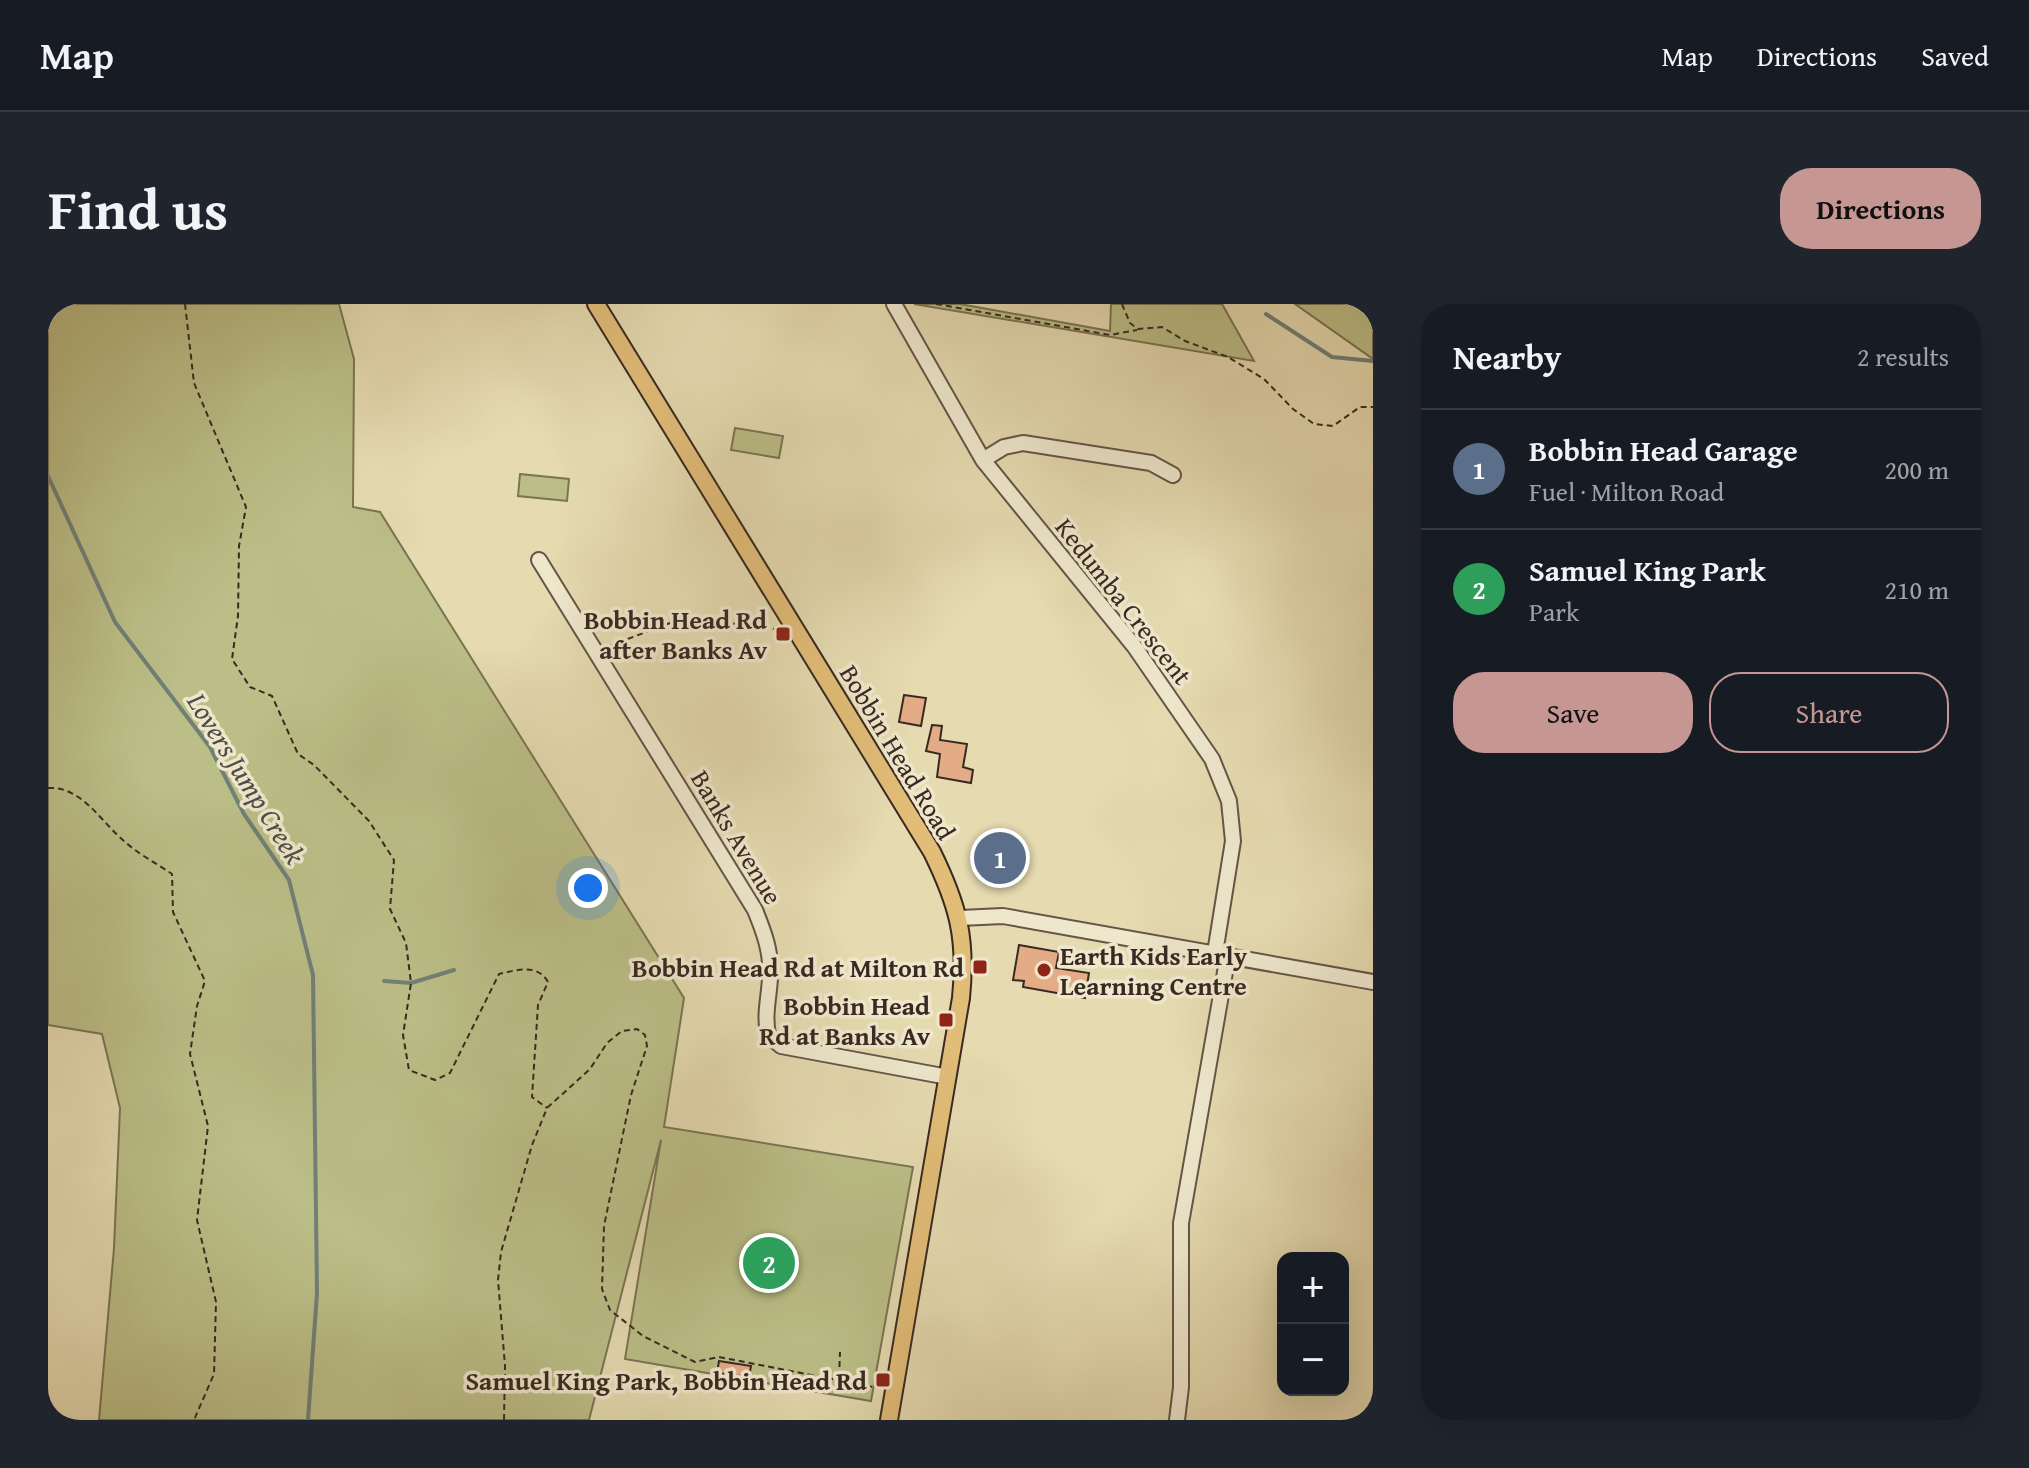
<!DOCTYPE html>
<meta charset="utf-8">
<style>
:root{--surface:#171b24;--page:#20242c;--text:#f1f3f6;--muted:#9ea1a6;--line:#363941;--accent:#c59692}
body{margin:0;font-family:"Gentium Book Plus",serif;background:var(--page);color:var(--text)}
.controls{position:absolute;right:24px;bottom:24px;display:grid;overflow:hidden;border-radius:16px;box-shadow:0 8px 32px #0002}
.controls button{width:72px;height:72px;display:grid;place-items:center;padding:0;border:0;border-bottom:2px solid var(--line);background:var(--surface);color:var(--text);font:40px sans-serif}
.you{position:absolute;left:540px;top:584px;width:28px;height:28px;margin:-20px;border:6px solid #fff;border-radius:50%;background:#1a73e8;box-shadow:0 0 0 12px #1a73e833}
.badge{display:grid;place-items:center;width:52px;height:52px;border-radius:50%;background:var(--accent);color:#fff;font-size:26px;font-weight:700}
.pin{position:absolute;translate:-50% -50%;border:4px solid #fff;box-shadow:0 2px 8px #0006}
.list{margin:0;padding:0;list-style:none}
h2{display:flex;justify-content:space-between;align-items:center;height:104px;margin:0;padding:0 32px;font-size:34px}
h2 small{font-size:26px;font-weight:400;color:var(--muted)}
.list li{display:grid;grid-template-columns:52px 1fr auto;gap:24px;align-items:center;box-sizing:border-box;height:120px;padding:0 32px;border-top:2px solid var(--line)}
.list b{display:block;font-size:30px;white-space:nowrap}
.list p{margin:0;font-size:26px;white-space:nowrap;color:var(--muted)}
.list em{font-size:26px;font-style:normal;color:var(--muted)}
.actions{display:flex;gap:16px;padding:24px 32px}
.actions a{flex:1;padding:18px 0;border:2px solid var(--accent);border-radius:32px;text-align:center;font-size:28px;color:var(--accent)}
.actions .main{background:var(--accent);color:#111}
.map{position:relative;flex:none;width:1325px;height:1116px;overflow:hidden;border-radius:32px}
header{display:flex;align-items:center;gap:48px;box-sizing:border-box;height:112px;padding:0 40px;background:var(--surface);border-bottom:2px solid var(--line)}
header strong{font-size:38px}
nav{display:flex;gap:44px;margin-inline-start:auto;font-size:28px}
.intro{display:flex;align-items:center;justify-content:space-between;box-sizing:border-box;height:192px;padding:0 48px}
h1{margin:0;font-size:56px}
.button{padding:20px 36px;border-radius:32px;background:var(--accent);color:#111;font-size:28px;font-weight:700}
main{display:flex;gap:48px;padding:0 48px}
aside{flex:1;background:var(--surface);border-radius:32px;box-shadow:0 8px 32px #0002}
.map>svg:first-child{display:block}
.green{fill:#bbbe87;stroke:#7a7454;stroke-width:2}
.lines{fill:none;stroke-linecap:round;stroke-linejoin:round}
.stream{stroke:#718077;stroke-width:4}
.building{fill:#e3ab86;stroke:#392922;stroke-width:2}
.minor-casing{stroke:#645546;stroke-width:18}
.major-casing{stroke:#392922;stroke-width:20}
.path{stroke:#392922;stroke-width:2;stroke-dasharray:6 4;stroke-linecap:butt}
.minor{stroke:#eee7cc;stroke-width:14}
.major{stroke:#e2bd78;stroke-width:16}
.poi-dot{fill:#8f2418;stroke:#eee7cc;stroke-width:3}
.labels{text-anchor:middle;dominant-baseline:central;stroke-width:7;stroke-linejoin:round;paint-order:stroke}
.street-label{font-size:26px;fill:#392922;stroke:#eee7cc}
.poi-label{font-size:26px;font-weight:bold;fill:#392922;stroke:#eee7cc;text-anchor:end}
.water-label{font-size:28px;font-style:italic;fill:#504d46;stroke:#eee7cc}
</style>
<header>
<strong>Map</strong>
<nav><a>Map</a><a>Directions</a><a>Saved</a></nav>
</header>
<div class="intro"><h1>Find us</h1><a class="button">Directions</a></div>
<main>
<div class="map">
<svg width="1325" height="1116" viewBox="0 0 1325 1116">
<rect width="100%" height="100%" fill="#e5dab0"/>
<filter id="stains"><feTurbulence type="fractalNoise" baseFrequency=".0025" numOctaves="4"/><feColorMatrix values="0 0 0 0 .2 0 0 0 0 .09 0 0 0 0 .02 0 0 0 .5 -.17"/></filter>
<radialGradient id="worn" r=".72"><stop offset=".6" stop-color="#630" stop-opacity="0"/><stop offset="1" stop-color="#630" stop-opacity=".3"/></radialGradient>
<path class="green" d="M0,0H291L306,55L305,203L332,208L636,694L616,823L865,863L823,1097L577,1055L613,836L541,1116H51L66,944L72,804L54,730L0,721Z
M866,0H912L1062,27L1063,0H1174L1206,57Z
M1247,0H1325V55Z
M687,124L735,132L731,154L683,146Z
M472,170L521,175L519,197L470,192Z"/>
<g class="lines">
<path class="stream" d="M1218,10L1284,53L1325,57
M0,172L67,318L162,443L196,510L241,576L265,671L269,989L260,1116
M336,677L363,679L406,666"/>
</g>
<path class="building" d="M856,391L878,394L873,422L851,418Z
M884,421L894,422L892,436L919,440L915,463L925,466L923,479L889,473L892,450L878,447Z
M949,537L969,553L944,581L932,572L941,560L934,555Z
M971,641L1011,648L1008,664L1041,669L1037,694L975,683L976,677L965,676Z
M671,1057L703,1062L701,1073L669,1069Z"/>
<g class="lines">
<defs>
<path id="minor" d="M846,0L935,156L1086,342L1164,455L1181,497L1185,537L1167,649
M935,156L956,143L975,139L1103,159L1125,171
M491,256L707,606C716,628 724,649 722,674C721,694 716,710 720,731L733,742L900,773
M912,614L955,612L1325,678
M1129,1116L1133,1083V919L1180,651"/>
<path id="major" d="M548,0L884,548C910,601 919,634 913,694L841,1116"/>
</defs>
<use href="#minor" class="minor-casing"/>
<use href="#major" class="major-casing"/>
<path class="path" d="M137,0L146,79L198,203L191,242L190,312L184,355L202,383L224,392L250,450L266,461L321,517L346,556L342,605L358,639L363,679L355,731L361,766L387,776L402,769L451,670C469,666 489,659 500,678L490,701L484,793L499,804
M888,0L1062,31L1089,26
M1074,0L1082,19L1090,25L1114,23L1137,37L1180,53L1216,75L1245,105L1266,120L1285,122L1312,103H1325
M561,342L638,313L726,325
M0,484C34,482 53,518 76,537C90,550 108,559 124,570L125,608L157,677L149,702L142,750L160,822L149,916L168,998L166,1070L146,1116
M791,1073L792,1048
M456,1116L457,1062L450,976L453,948L484,841L499,804L542,765L559,739L574,727L589,725L597,731L599,742L583,791L556,922L554,985L562,1006L595,1032L647,1058L671,1053L830,1084"/>
<use href="#minor" class="minor"/>
<use href="#major" class="major"/>
</g>
<g class="poi-dot">
<rect x="727" y="322" width="16" height="16" rx="4"/>
<rect x="924" y="655" width="16" height="16" rx="4"/>
<circle cx="996" cy="666" r="8"/>
<rect x="890" y="708" width="16" height="16" rx="4"/>
<rect x="827" y="1068" width="16" height="16" rx="4"/>
</g>
<g class="labels">
<g class="street-label">
<text transform="translate(1076 297) rotate(52)">Kedumba Crescent</text>
<text transform="translate(850 448) rotate(59)">Bobbin Head Road</text>
<text transform="translate(689 533) rotate(59)">Banks Avenue</text>
</g>
<g class="poi-label">
<text x="719" y="315">Bobbin Head Rd<tspan x="719" dy="30">after Banks Av</tspan></text>
<text x="1012" y="651" text-anchor="start">Earth Kids Early<tspan x="1012" dy="30">Learning Centre</tspan></text>
<text x="916" y="663">Bobbin Head Rd at Milton Rd</text>
<text x="882" y="701">Bobbin Head<tspan x="882" dy="30">Rd at Banks Av</tspan></text>
<text x="819" y="1076">Samuel King Park, Bobbin Head Rd</text>
</g>
<g class="water-label">
<text transform="translate(199 474) rotate(58)">Lovers Jump Creek</text>
</g>
</g>
<rect width="100%" height="100%" filter="url(#stains)"/>
<rect width="100%" height="100%" fill="url(#worn)"/>
</svg>
<div class="controls">
<button>+</button>
<button>−</button>
</div>
<div class="you"></div>
<div class="pin badge" style="left:952px;top:554px;background:#5c6f8a">1</div>
<div class="pin badge" style="left:721px;top:959px;background:#2e9e5b">2</div>
</div>
<aside>
<h2>Nearby<small>2 results</small></h2>
<ul class="list">
<li><span class="badge" style="background:#5c6f8a">1</span><div><b>Bobbin Head Garage</b><p>Fuel · Milton Road</p></div><em>200 m</em></li>
<li><span class="badge" style="background:#2e9e5b">2</span><div><b>Samuel King Park</b><p>Park</p></div><em>210 m</em></li>
</ul>
<div class="actions"><a class="main">Save</a><a>Share</a></div>
</aside>
</main>
